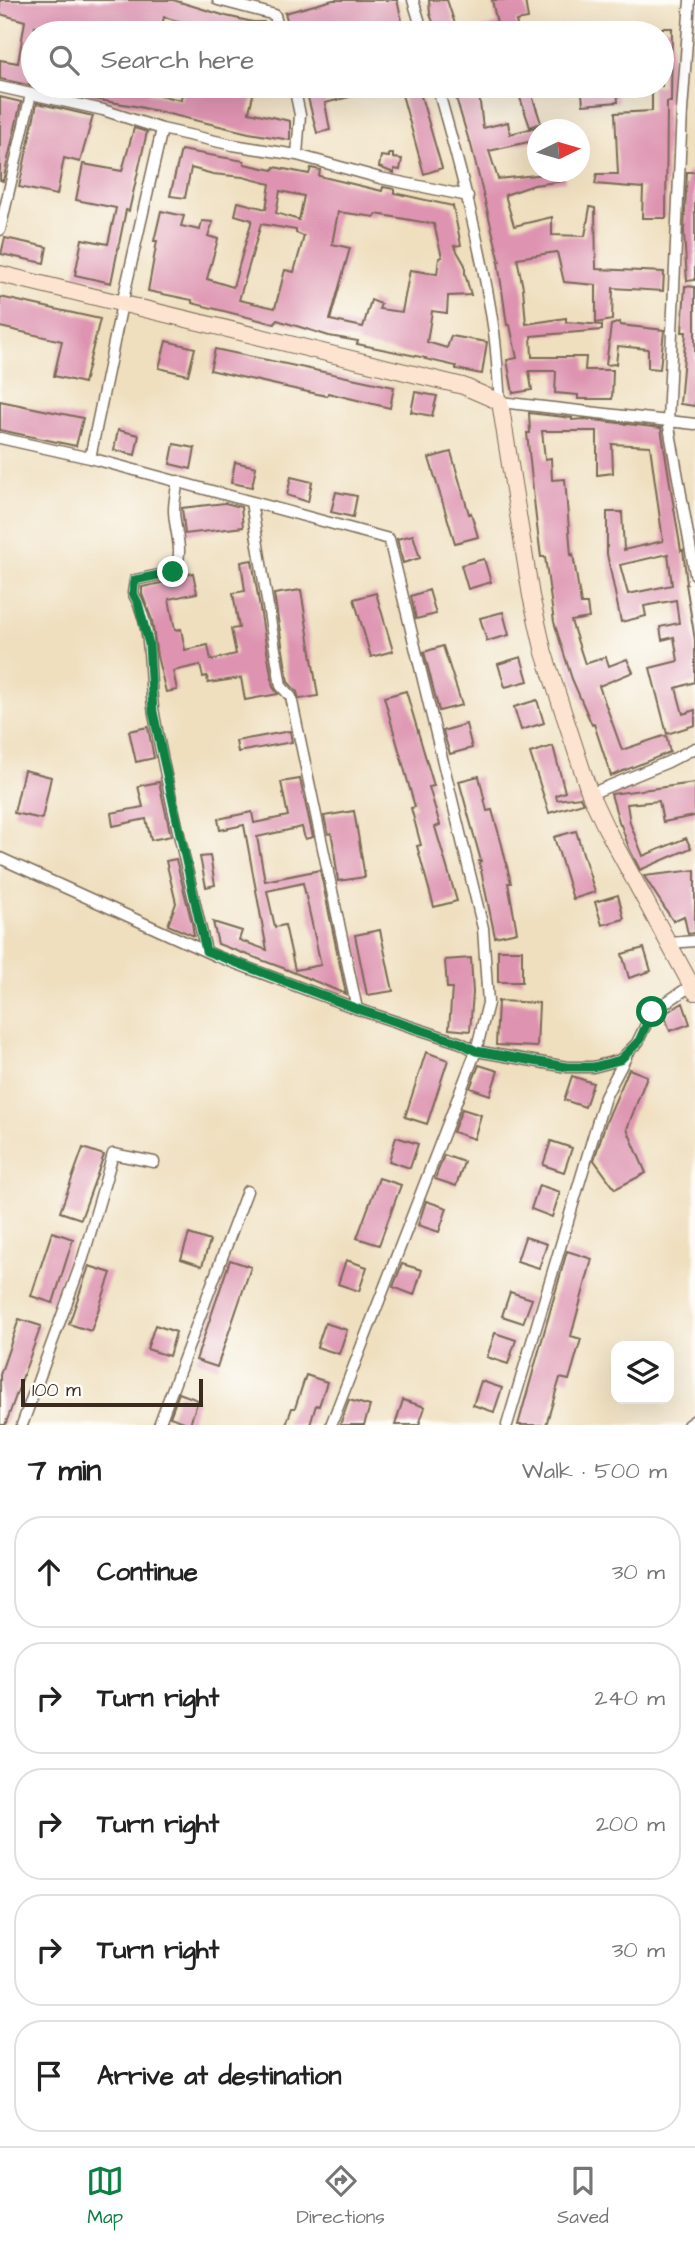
<!DOCTYPE html>
<meta charset="utf-8">
<style>
:root{--surface:#fff;--page:#f6f6f6;--text:#222;--muted:#767676;--line:#e0e0e0;--accent:#0b8043}
body{margin:0;font-family:"Architects Daughter",sans-serif;background:var(--page);color:var(--text)}
.controls{position:absolute;right:21px;bottom:21px;display:grid;overflow:hidden;border-radius:14px;box-shadow:0 7px 28px #0002}
.controls button{width:63px;height:63px;display:grid;place-items:center;padding:0;border:0;border-bottom:2px solid var(--line);background:var(--surface);color:var(--text);font:35px sans-serif}
.compass{position:absolute;left:527px;top:119px;width:63px;height:63px;border-radius:50%;background:var(--surface);box-shadow:0 7px 28px #0002;rotate:85deg}
.scale{position:absolute;left:21px;bottom:18px;width:182px;box-sizing:border-box;padding-left:7px;border:4px solid #3b2a1e;border-top:0;font-size:19px;line-height:24px;white-space:nowrap;color:#3b2a1e;-webkit-text-stroke:5px #fdfcf7;paint-order:stroke}
.stop{position:absolute;width:21px;height:21px;margin:-16px;border:5px solid #0b8043;border-radius:50%;background:#fff}
.stop.end{background:#0b8043;border-color:#fff;box-shadow:0 2px 7px #0008}
.list{margin:0;padding:0;list-style:none}
h2{display:flex;justify-content:space-between;align-items:center;height:91px;margin:0;padding:0 28px;font-size:30px}
h2 small{font-size:23px;font-weight:400;color:var(--muted)}
.list li{display:grid;grid-template-columns:46px 1fr auto;gap:21px;align-items:center;box-sizing:border-box;height:112px;margin:0 14px 14px;padding:0 14px;border:2px solid var(--line);border-radius:28px}
.list b{display:block;font-size:26px;white-space:nowrap}
.list em{font-size:23px;font-style:normal;color:var(--muted)}
.icon{flex:none;width:38px;height:38px;fill:none;stroke:currentColor;stroke-width:2;stroke-linecap:round;stroke-linejoin:round}
.map{position:relative;flex:none;width:695px;height:1425px;overflow:hidden}
.search{position:absolute;background:var(--surface);box-shadow:0 7px 28px #0002;left:21px;right:21px;top:21px;height:77px;display:flex;align-items:center;gap:18px;box-sizing:border-box;padding:0 24px;border-radius:38px;color:var(--muted);font-size:26px}
.sheet{height:721px;background:var(--surface)}
nav{display:flex;justify-content:space-around;align-items:center;box-sizing:border-box;height:98px;border-top:2px solid var(--line);background:var(--surface);font-size:19px;color:var(--muted)}
nav a{display:grid;justify-items:center;gap:4px}
nav .on{color:var(--accent)}
.map>svg:first-child{display:block}
.building{fill:#de94b1;fill-rule:evenodd}
.lines{fill:none;stroke-linecap:round;stroke-linejoin:round}
.street-casing{stroke:#7a6956;stroke-width:13}
.secondary-casing{stroke:#7a6956;stroke-width:18}
.street{stroke:#fff;stroke-width:10}
.secondary{stroke:#fde4d1;stroke-width:16}
.route{stroke:#0b8043;stroke-width:9}
</style>
<div class="map">
<svg width="695" height="1425" viewBox="0 0 695 1425">
<rect width="100%" height="100%" fill="#fdfcf7"/>
<filter id="ink" filterUnits="userSpaceOnUse"><feTurbulence type="fractalNoise" baseFrequency=".0143" numOctaves="2"/><feDisplacementMap in="SourceGraphic" scale="14" xChannelSelector="R" yChannelSelector="G"/><feConvolveMatrix kernelMatrix="1 2 1 2 8 2 1 2 1" color-interpolation-filters="sRGB"/></filter>
<filter id="wash" filterUnits="userSpaceOnUse"><feTurbulence type="fractalNoise" baseFrequency=".00686" numOctaves="4" result="noise"/><feDisplacementMap in="SourceGraphic" scale="28" xChannelSelector="R" yChannelSelector="G"/><feGaussianBlur stdDeviation="1.57" result="paint"/><feColorMatrix in="noise" values="0 0 0 0 0 0 0 0 0 0 0 0 0 0 0 0 0 1.4 0 .05"/><feComposite in="paint" operator="in"/></filter>
<g filter="url(#wash)">
<rect width="100%" height="100%" fill="#efdfbf"/>
<g id="blocks">
<path class="building" d="M0,0H173L226,16L253,22H264L266,33H237L223,30V33H190L192,25L164,17L160,33H69L35,26L28,65L33,66V86L0,79V60L18,63L25,21L0,14Z
M333,0H397L405,33H291L285,13Z
M429,0H447L458,33H437L430,14Z
M492,0H525L528,19L516,21L519,33H474V30L497,24Z
M662,28H672L671,102H667L666,218H642L643,188L595,184L597,174H618L615,113L652,111V86H662Z
M87,86H150L148,93L181,100L183,86H255L249,112L290,121V140L249,133L135,106L87,98Z
M305,86H359L361,94L325,103L330,130L317,133Z
M397,86H418L442,168L424,174L403,98Z
M456,86H497L479,94L483,128L508,122L510,134L537,127V140L489,151L498,179L564,172L565,181L534,185L505,195L514,226L552,217V235L585,236L590,207L595,208L596,269L664,272L663,291L613,288L612,320L596,323V285L564,282L557,252L517,258L523,288L526,324L566,318V322L602,325V330L531,336L532,357H586L585,370H613L612,399H578V395L555,393L556,371H529L532,390L513,393L507,360L517,358L510,325H507L498,262H500L470,141H469L454,91L457,90Z
M516,86H529L541,123L530,127Z
M617,89L618,102L583,105L582,93Z
M0,97L21,102L3,181L0,180Z
M37,103L93,116L80,162L64,158L57,195L19,187Z
M134,128L147,132L129,211L126,210L111,283L75,275L82,239L108,244L116,208L76,200L83,164L122,171Z
M181,150L244,161V164L273,170L274,167L309,174L311,168L320,170L319,176L382,191L383,187L394,189V193L453,206L461,245L454,246L465,265V274L471,295L448,296L447,313L432,311L427,342L447,348L451,336L487,342L482,374L456,369V366L425,359L426,358L357,344L358,341L329,336L277,320L275,324L192,303V300L148,291L157,241H154L161,211L184,216L181,226L200,230L202,221L213,222L208,236L218,239L207,279L233,287L252,220L235,215L238,202L266,209L270,184L243,177L213,174L191,168L185,198L170,196ZM280,191L304,196L299,220L276,213ZM338,212L375,217L376,214L434,224L442,257L439,258L437,274L410,270L402,312L379,309L381,304L371,300L363,327L330,320L350,248L332,244ZM261,224L296,230V233L304,236L294,272L285,270L275,308L239,300Z
M389,154H393V158L402,159L400,170L394,169V173L379,167L381,156L389,157Z
M687,172H695V280L687,281L684,232Z
M5,238L47,247L44,263L1,254Z
M685,286L695,287V406L680,404L686,332H682Z
M0,297L100,319L84,383L54,376L62,341L0,327Z
M620,322V325L664,330L660,369L648,368V349L618,346L616,364L606,365L611,325Z
M166,341L195,348L188,375L159,368Z
M215,349L394,387L390,408L328,393L327,396L294,389L210,370Z
M415,392L437,396L432,416L411,412Z
M0,401L83,418L76,446L0,430Z
M529,413L572,418V420L585,419L661,428L681,551L683,550L687,584H686L695,640V682L676,688L683,714L695,710V725L667,734L650,668L678,661L674,637L662,640L660,627L679,623L676,600L644,606L646,616L621,622L607,554V512H622L624,550L663,541L650,446L612,444L613,473L597,475V431H542L545,459L551,458L552,480L565,479L571,555L573,554L581,604H587L589,618L571,621L585,664L606,657L609,666L627,659L633,672L599,686L622,750L666,735L670,752L611,776L594,724L592,725L572,679L554,622L545,557H541L536,518L527,433H530ZM668,554L672,585L628,594L620,565Z
M118,430L139,435L135,455L114,450Z
M174,444L195,448L191,469L170,464Z
M451,452L469,514L471,513L478,537L455,543L429,458Z
M235,462L256,467L252,487L231,483Z
M291,477L312,482L308,502L287,495Z
M336,492L357,496L353,517L331,512Z
M225,503L241,507L243,527L185,534L182,508Z
M413,535L420,558L403,563L397,539Z
M484,559L491,582L468,589L461,565Z
M252,560L273,687L278,694L245,700L241,678L208,683L207,676L203,677L200,665L173,671L177,690L166,692L157,656L152,620L142,594V587L175,580L180,576L193,573L197,593L169,599L175,630L181,629L185,650L208,645L211,660L236,654L231,629L239,628L233,593L245,591L241,562Z
M301,590L318,696L299,699L297,692L288,682L274,594Z
M429,590L436,614L416,619L411,596Z
M376,593L393,651L371,657L354,599Z
M503,612L509,635L487,641L480,618Z
M443,646L462,705L439,711L424,652Z
M521,657L528,681L505,687L498,664Z
M406,691L434,786L429,787L440,825L435,827L457,901L434,907L417,846L421,845L411,808L415,807L384,697Z
M537,700L544,723L521,730L514,707Z
M466,724L472,748L450,754L443,731Z
M148,727L154,758L136,762L129,731Z
M290,731L292,742L238,752L236,741Z
M553,746L565,792L556,795L557,800L580,797L583,803L549,813L530,753Z
M24,770L51,777L42,819L14,813Z
M479,776L487,811L492,810L502,845L511,883H508L517,932L495,937L479,861H481L459,781Z
M300,779L313,837L305,839L302,827L257,837L265,881L320,870L346,994L283,968L218,944L213,922L242,931L239,940L267,950L244,825L220,830L218,819L252,812L254,823L288,816L281,782ZM303,883L321,965L295,970L285,925L275,927L267,891Z
M159,782L171,836L151,840L146,819L113,826L111,813L143,807L138,786Z
M695,783V816L663,822L659,801L627,804L630,823L643,856L686,838L691,848L640,870L629,848L621,825H620L611,794Z
M354,811L365,877L338,881L333,842L331,833L328,834L324,816Z
M576,831L595,892L573,899L554,837Z
M210,856L215,885L206,887L200,857Z
M176,859L192,923L194,936L168,925L176,903L166,861Z
M695,870V933L688,934L684,916L673,921L644,876Z
M618,895L624,919L602,925L595,902Z
M380,930L393,991L367,995L355,935Z
M644,948L651,971L629,978L622,954Z
M498,950H522V982H498Z
M471,958L473,993L470,1031L449,1029L452,988H447L445,960Z
M498,1001L539,1003L537,1047L496,1045Z
M683,1003L690,1024L670,1031L664,1014Z
M426,1052L448,1060L427,1124L405,1117Z
M479,1065L498,1071L490,1095L470,1088Z
M629,1069L647,1076L627,1129L646,1173L615,1189L594,1160L606,1122Z
M572,1076L593,1083L585,1107L564,1100Z
M462,1109L481,1115L474,1139L453,1132Z
M396,1137L418,1144L410,1168L389,1161Z
M551,1141L572,1148L564,1172L543,1165Z
M83,1148L104,1155L81,1219L60,1212Z
M444,1155L464,1162L456,1186L435,1179Z
M379,1178L401,1185L379,1245L357,1238Z
M539,1185L560,1192L552,1217L531,1209Z
M426,1201L447,1208L439,1232L418,1225Z
M52,1232L73,1239L53,1303L31,1296Z
M189,1234L210,1241L202,1266L181,1259Z
M525,1237L547,1244L539,1268L517,1261Z
M567,1251L592,1259L571,1336L581,1339L569,1380L560,1378L546,1425H518Z
M230,1260L251,1267L217,1367L196,1360Z
M346,1260L367,1267L359,1291L338,1284Z
M402,1264L422,1270L414,1295L393,1287Z
M89,1266L111,1273L91,1331L69,1324Z
M510,1292L532,1299L523,1323L502,1316Z
M19,1319L41,1326L9,1415L5,1425H0V1375Z
M325,1323L347,1330L339,1354L317,1347Z
M155,1325L176,1332L169,1356L147,1349Z
M495,1333L516,1340L508,1364L487,1357Z
M306,1375L327,1382L319,1406L316,1405L310,1425H286L292,1408H295Z
M481,1381L502,1388L494,1412L473,1405Z
M179,1393L198,1400L190,1424L170,1417Z
M349,1400L370,1406L364,1425H340Z
M403,1400L425,1407L419,1425H395Z"/>
</g>
</g>
<g filter="url(#ink)">
<use href="#blocks" fill-opacity="0" stroke="#7a6956" stroke-width="2"/>
<g class="lines">
<defs>
<path id="street" d="M218,0L275,15L279,33
M413,0L423,33
M690,0L682,111L668,421L695,574
M294,86L300,115L297,155
M437,86C460,167 482,249 494,332C497,355 498,379 500,402L695,424
M0,87L103,110L162,129L233,145L297,155L380,178L468,196
M0,230L31,94
M0,438L90,458L389,539L483,928L488,1003L476,1051L331,1425
M90,458L122,304L162,129
M178,481C176,491 174,501 174,510C174,531 186,553 173,572L135,580L133,593C155,630 147,674 154,714C168,794 188,872 206,951
M251,502L281,686L291,697L357,1009
M590,794L668,762L695,748
M0,858L216,956L363,1011L461,1043L476,1051L567,1067H593L620,1060L639,1041
M669,943L695,941
M636,1045L652,1012L692,985
M22,1425L83,1258L113,1154L154,1162
M159,1425L247,1191
M507,1425L605,1097L626,1057
M688,1425L695,1420"/>
<path id="secondary" d="M0,274L463,386L500,402L531,596L544,653L590,794L606,828L695,992"/>
</defs>
<use href="#street" class="street-casing"/>
<use href="#secondary" class="secondary-casing"/>
<use href="#street" class="street"/>
<use href="#secondary" class="secondary"/>
</g>
</g>
<g class="lines" filter="url(#ink)">
<path class="route" d="M173,572L135,580L133,593L138,603L149,644L153,712L206,951L363,1011L461,1043L476,1051L567,1067H593L620,1060L639,1041L652,1012"/>
</g>
</svg>
<div class="controls">
<button><svg class="icon" aria-label="layers" viewBox="0 0 24 24"><path d="M12 4l9 5-9 5-9-5zM3 14l9 5 9-5"/></svg></button>
</div>
<svg class="compass" viewBox="-18 -18 36 36"><path d="M0-13l5 13h-10z" fill="#e53935"/><path d="M0 13l5-13h-10z" fill="#767676"/></svg>
<div class="scale">100 m</div>
<div class="stop" style="left:652px;top:1012px"></div>
<div class="stop end" style="left:173px;top:572px"></div>
<div class="search"><svg class="icon" aria-label="search" viewBox="0 0 24 24"><circle cx="10" cy="10" r="6"/><path d="M15 15l6 6"/></svg>Search here</div>
</div>
<section class="sheet">
<h2>7 min<small>Walk · 500 m</small></h2>
<ul class="list">
<li><svg class="icon" aria-label="ahead" viewBox="0 0 24 24"><path d="M12 20V5M6 11l6-6 6 6"/></svg><div><b>Continue</b></div><em>30 m</em></li>
<li><svg class="icon" aria-label="right" viewBox="0 0 24 24"><path d="M7 20v-9h11M14 6l5 5-5 5"/></svg><div><b>Turn right</b></div><em>240 m</em></li>
<li><svg class="icon" aria-label="right" viewBox="0 0 24 24"><path d="M7 20v-9h11M14 6l5 5-5 5"/></svg><div><b>Turn right</b></div><em>200 m</em></li>
<li><svg class="icon" aria-label="right" viewBox="0 0 24 24"><path d="M7 20v-9h11M14 6l5 5-5 5"/></svg><div><b>Turn right</b></div><em>30 m</em></li>
<li><svg class="icon" aria-label="arrive" viewBox="0 0 24 24"><path d="M6 21V4h12l-3 4 3 4H6"/></svg><div><b>Arrive at destination</b></div></li>
</ul>
</section>
<nav>
<a class="on"><svg class="icon" aria-label="map" viewBox="0 0 24 24"><path d="M3 6l6-2 6 2 6-2v14l-6 2-6-2-6 2zM9 4v14M15 6v14"/></svg>Map</a>
<a><svg class="icon" aria-label="directions" viewBox="0 0 24 24"><path d="M12 3l9 9-9 9-9-9zM9 14v-3h6M13 9l2 2-2 2"/></svg>Directions</a>
<a><svg class="icon" aria-label="saved" viewBox="0 0 24 24"><path d="M7 4h10v16l-5-4-5 4z"/></svg>Saved</a>
</nav>
